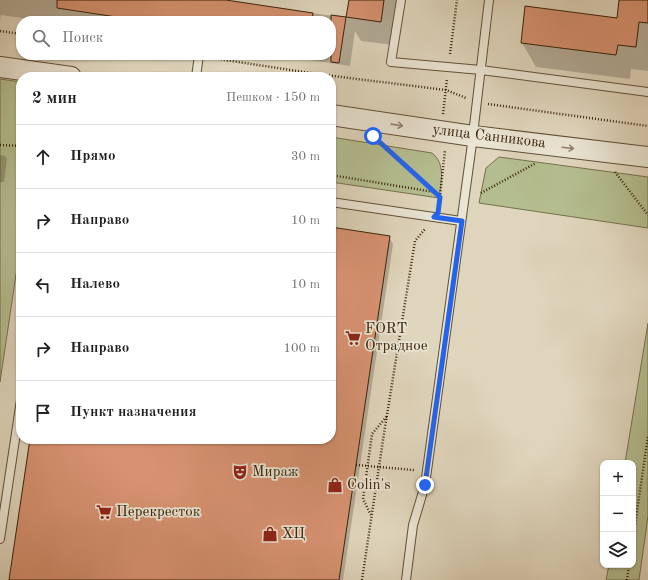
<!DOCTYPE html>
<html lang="ru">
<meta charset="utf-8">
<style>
:root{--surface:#fff;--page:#f2f2f2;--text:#222;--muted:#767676;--line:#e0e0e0}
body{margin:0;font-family:"Old Standard TT",serif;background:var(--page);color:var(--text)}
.controls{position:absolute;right:12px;bottom:12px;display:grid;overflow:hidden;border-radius:8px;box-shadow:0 1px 3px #0004}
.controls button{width:36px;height:36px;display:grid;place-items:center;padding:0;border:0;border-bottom:1px solid var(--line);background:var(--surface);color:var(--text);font:20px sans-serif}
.stop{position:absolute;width:12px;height:12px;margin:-9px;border:3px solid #2563eb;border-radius:50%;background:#fff}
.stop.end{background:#2563eb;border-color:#fff;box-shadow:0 1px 4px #0008}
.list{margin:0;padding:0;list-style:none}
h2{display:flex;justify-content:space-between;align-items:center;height:52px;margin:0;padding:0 16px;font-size:17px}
h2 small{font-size:13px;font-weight:400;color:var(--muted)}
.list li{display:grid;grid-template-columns:26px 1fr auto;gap:12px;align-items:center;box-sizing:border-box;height:64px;padding:0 16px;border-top:1px solid var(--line)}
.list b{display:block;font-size:15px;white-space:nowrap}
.list em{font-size:13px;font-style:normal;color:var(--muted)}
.icon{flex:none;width:22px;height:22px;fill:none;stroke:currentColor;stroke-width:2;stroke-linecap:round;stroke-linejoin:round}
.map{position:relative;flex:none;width:648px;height:580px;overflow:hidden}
.search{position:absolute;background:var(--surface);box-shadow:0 1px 3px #0004;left:16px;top:16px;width:320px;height:44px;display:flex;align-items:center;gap:10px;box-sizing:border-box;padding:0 14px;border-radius:16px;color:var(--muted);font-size:15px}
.panel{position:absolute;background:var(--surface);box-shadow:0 1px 3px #0004;left:16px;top:72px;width:320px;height:372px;border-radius:16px}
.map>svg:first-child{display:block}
.green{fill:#b4bd8f;stroke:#76704c}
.shadow{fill:#0003}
.building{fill:#d79271;stroke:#392208}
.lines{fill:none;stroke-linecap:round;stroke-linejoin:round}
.service-casing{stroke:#624f35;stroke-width:10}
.tertiary-casing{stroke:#624f35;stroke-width:22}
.path{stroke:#392208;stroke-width:2.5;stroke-dasharray:1 2;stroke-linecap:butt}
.service{stroke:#eae4d3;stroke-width:8}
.tertiary{stroke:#eae4d3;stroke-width:20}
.oneway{stroke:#92836e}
.route{stroke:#2563eb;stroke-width:5}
.labels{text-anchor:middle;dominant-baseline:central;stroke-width:3.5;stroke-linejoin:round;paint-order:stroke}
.street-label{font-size:15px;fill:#392208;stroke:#eae4d3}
.poi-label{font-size:15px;fill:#392208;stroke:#eae4d3;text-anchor:start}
</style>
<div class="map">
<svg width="648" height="580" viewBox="0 0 648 580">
<rect width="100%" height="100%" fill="#dfd5bc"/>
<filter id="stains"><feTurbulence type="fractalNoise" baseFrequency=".005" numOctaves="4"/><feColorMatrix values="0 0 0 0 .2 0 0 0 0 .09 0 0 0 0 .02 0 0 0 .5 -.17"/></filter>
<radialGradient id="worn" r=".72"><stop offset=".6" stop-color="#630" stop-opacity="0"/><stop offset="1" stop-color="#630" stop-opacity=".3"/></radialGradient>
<path class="green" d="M0,79L21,82V241L0,382Z
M331,137L432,153C446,164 441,182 439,198L331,182Z
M499,157L648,177V228L479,203L486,168Z
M648,323V516L639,580H606L609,565H633V463H625Z"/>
<path class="shadow" d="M0,0H220L347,18L350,0H401L394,45L361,41L355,31L350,66L276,55H331V21H43L1,15L0,19Z
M620,0H648V71L631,69L630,79L536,67L522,43L618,19Z
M0,155L5,156L7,159L4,182H0Z
M331,228L389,237L393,244L343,580H10L31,439H331Z"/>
<path class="building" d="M57,0H226L313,13L312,21H143L57,8Z
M349,0H384L381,22L346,17Z
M619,0H648V23L639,22L636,47L618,45L616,55L521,43L525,6L617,18Z
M331,15L346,17L339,63L331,62Z
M331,227L390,236L339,580H9L30,439H331Z"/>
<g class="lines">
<defs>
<path id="service" d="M401,0L391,62L481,70L648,92
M196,77L199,55
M331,202L461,221
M0,539L21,400
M406,580L413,525L425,485L471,151L489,0"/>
<path id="tertiary" d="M0,67L71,77
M331,115L473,136L648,157"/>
</defs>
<use href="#service" class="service-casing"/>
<use href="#tertiary" class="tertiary-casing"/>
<path class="path" d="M0,31L21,34
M450,54L457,0
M212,58L317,74L316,77
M317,74L446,90L466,98
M488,104L648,126
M443,114L447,79
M377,141L440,197
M0,145L21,146
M615,172L648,215
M331,175L434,192
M481,193L536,163
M439,206L445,150
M356,465L414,470
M371,515L363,499L372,434L387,416
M633,539L648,436
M362,580L383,440L415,241L425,229
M627,580L629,565"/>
<use href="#service" class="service"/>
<use href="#tertiary" class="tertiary"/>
</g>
<defs><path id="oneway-shaft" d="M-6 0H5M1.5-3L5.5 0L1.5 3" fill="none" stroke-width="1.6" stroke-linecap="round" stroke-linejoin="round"/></defs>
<g class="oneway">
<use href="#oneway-shaft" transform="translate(397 125) rotate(8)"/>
<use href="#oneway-shaft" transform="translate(568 148) rotate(7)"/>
</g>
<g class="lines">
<path class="route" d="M373,136L440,197L438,213L434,217L462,221L425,485"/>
</g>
<defs>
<symbol id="supermarket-bare" viewBox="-9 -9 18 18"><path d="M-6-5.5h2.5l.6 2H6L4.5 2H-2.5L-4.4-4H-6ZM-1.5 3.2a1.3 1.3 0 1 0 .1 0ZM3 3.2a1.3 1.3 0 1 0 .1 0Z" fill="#8f2418" stroke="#eae4d3" stroke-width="2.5" paint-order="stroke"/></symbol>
<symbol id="theatre-bare" viewBox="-9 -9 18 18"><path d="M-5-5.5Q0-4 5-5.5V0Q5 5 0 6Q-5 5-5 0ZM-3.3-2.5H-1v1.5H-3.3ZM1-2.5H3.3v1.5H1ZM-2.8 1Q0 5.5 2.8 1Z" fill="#8f2418" stroke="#eae4d3" stroke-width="2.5" paint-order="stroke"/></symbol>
<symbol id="shop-bare" viewBox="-9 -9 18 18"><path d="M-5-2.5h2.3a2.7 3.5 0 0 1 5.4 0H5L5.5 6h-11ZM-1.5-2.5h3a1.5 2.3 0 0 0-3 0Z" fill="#8f2418" stroke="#eae4d3" stroke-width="2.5" paint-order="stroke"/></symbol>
</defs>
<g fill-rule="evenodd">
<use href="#supermarket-bare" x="342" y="327" width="22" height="22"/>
<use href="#theatre-bare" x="229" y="461" width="22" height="22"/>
<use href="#shop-bare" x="324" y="474" width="22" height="22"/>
<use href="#supermarket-bare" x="93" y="501" width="22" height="22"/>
<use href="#shop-bare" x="259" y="523" width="22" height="22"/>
</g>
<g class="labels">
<g class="street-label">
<text transform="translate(489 137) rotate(7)">улица Санникова</text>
</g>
<g class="poi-label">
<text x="365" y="329">FORT<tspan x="365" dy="17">Отрадное</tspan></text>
<text x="252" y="472">Мираж</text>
<text x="347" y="485">Colin's</text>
<text x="116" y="512">Перекресток</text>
<text x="282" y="534">ХЦ</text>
</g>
</g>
<rect width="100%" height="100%" filter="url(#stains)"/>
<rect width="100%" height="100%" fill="url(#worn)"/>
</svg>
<div class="controls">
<button>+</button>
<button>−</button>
<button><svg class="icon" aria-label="layers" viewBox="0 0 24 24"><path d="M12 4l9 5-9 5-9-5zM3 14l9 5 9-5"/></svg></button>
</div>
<div class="stop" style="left:373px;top:136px"></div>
<div class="stop end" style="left:425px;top:485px"></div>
<div class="search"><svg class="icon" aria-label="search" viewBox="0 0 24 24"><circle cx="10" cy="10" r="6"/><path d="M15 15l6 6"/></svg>Поиск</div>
<section class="panel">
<h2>2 мин<small>Пешком · 150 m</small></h2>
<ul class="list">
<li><svg class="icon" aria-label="ahead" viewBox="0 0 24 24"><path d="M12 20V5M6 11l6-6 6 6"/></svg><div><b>Прямо</b></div><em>30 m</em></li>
<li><svg class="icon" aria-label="right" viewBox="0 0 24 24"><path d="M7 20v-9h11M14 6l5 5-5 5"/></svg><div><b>Направо</b></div><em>10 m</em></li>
<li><svg class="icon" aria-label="left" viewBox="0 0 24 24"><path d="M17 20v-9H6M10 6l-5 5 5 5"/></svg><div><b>Налево</b></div><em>10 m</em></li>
<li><svg class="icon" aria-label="right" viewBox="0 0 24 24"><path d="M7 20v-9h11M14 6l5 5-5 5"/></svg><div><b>Направо</b></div><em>100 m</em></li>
<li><svg class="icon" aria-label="arrive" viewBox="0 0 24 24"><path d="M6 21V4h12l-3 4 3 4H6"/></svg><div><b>Пункт назначения</b></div></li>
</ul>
</section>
</div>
